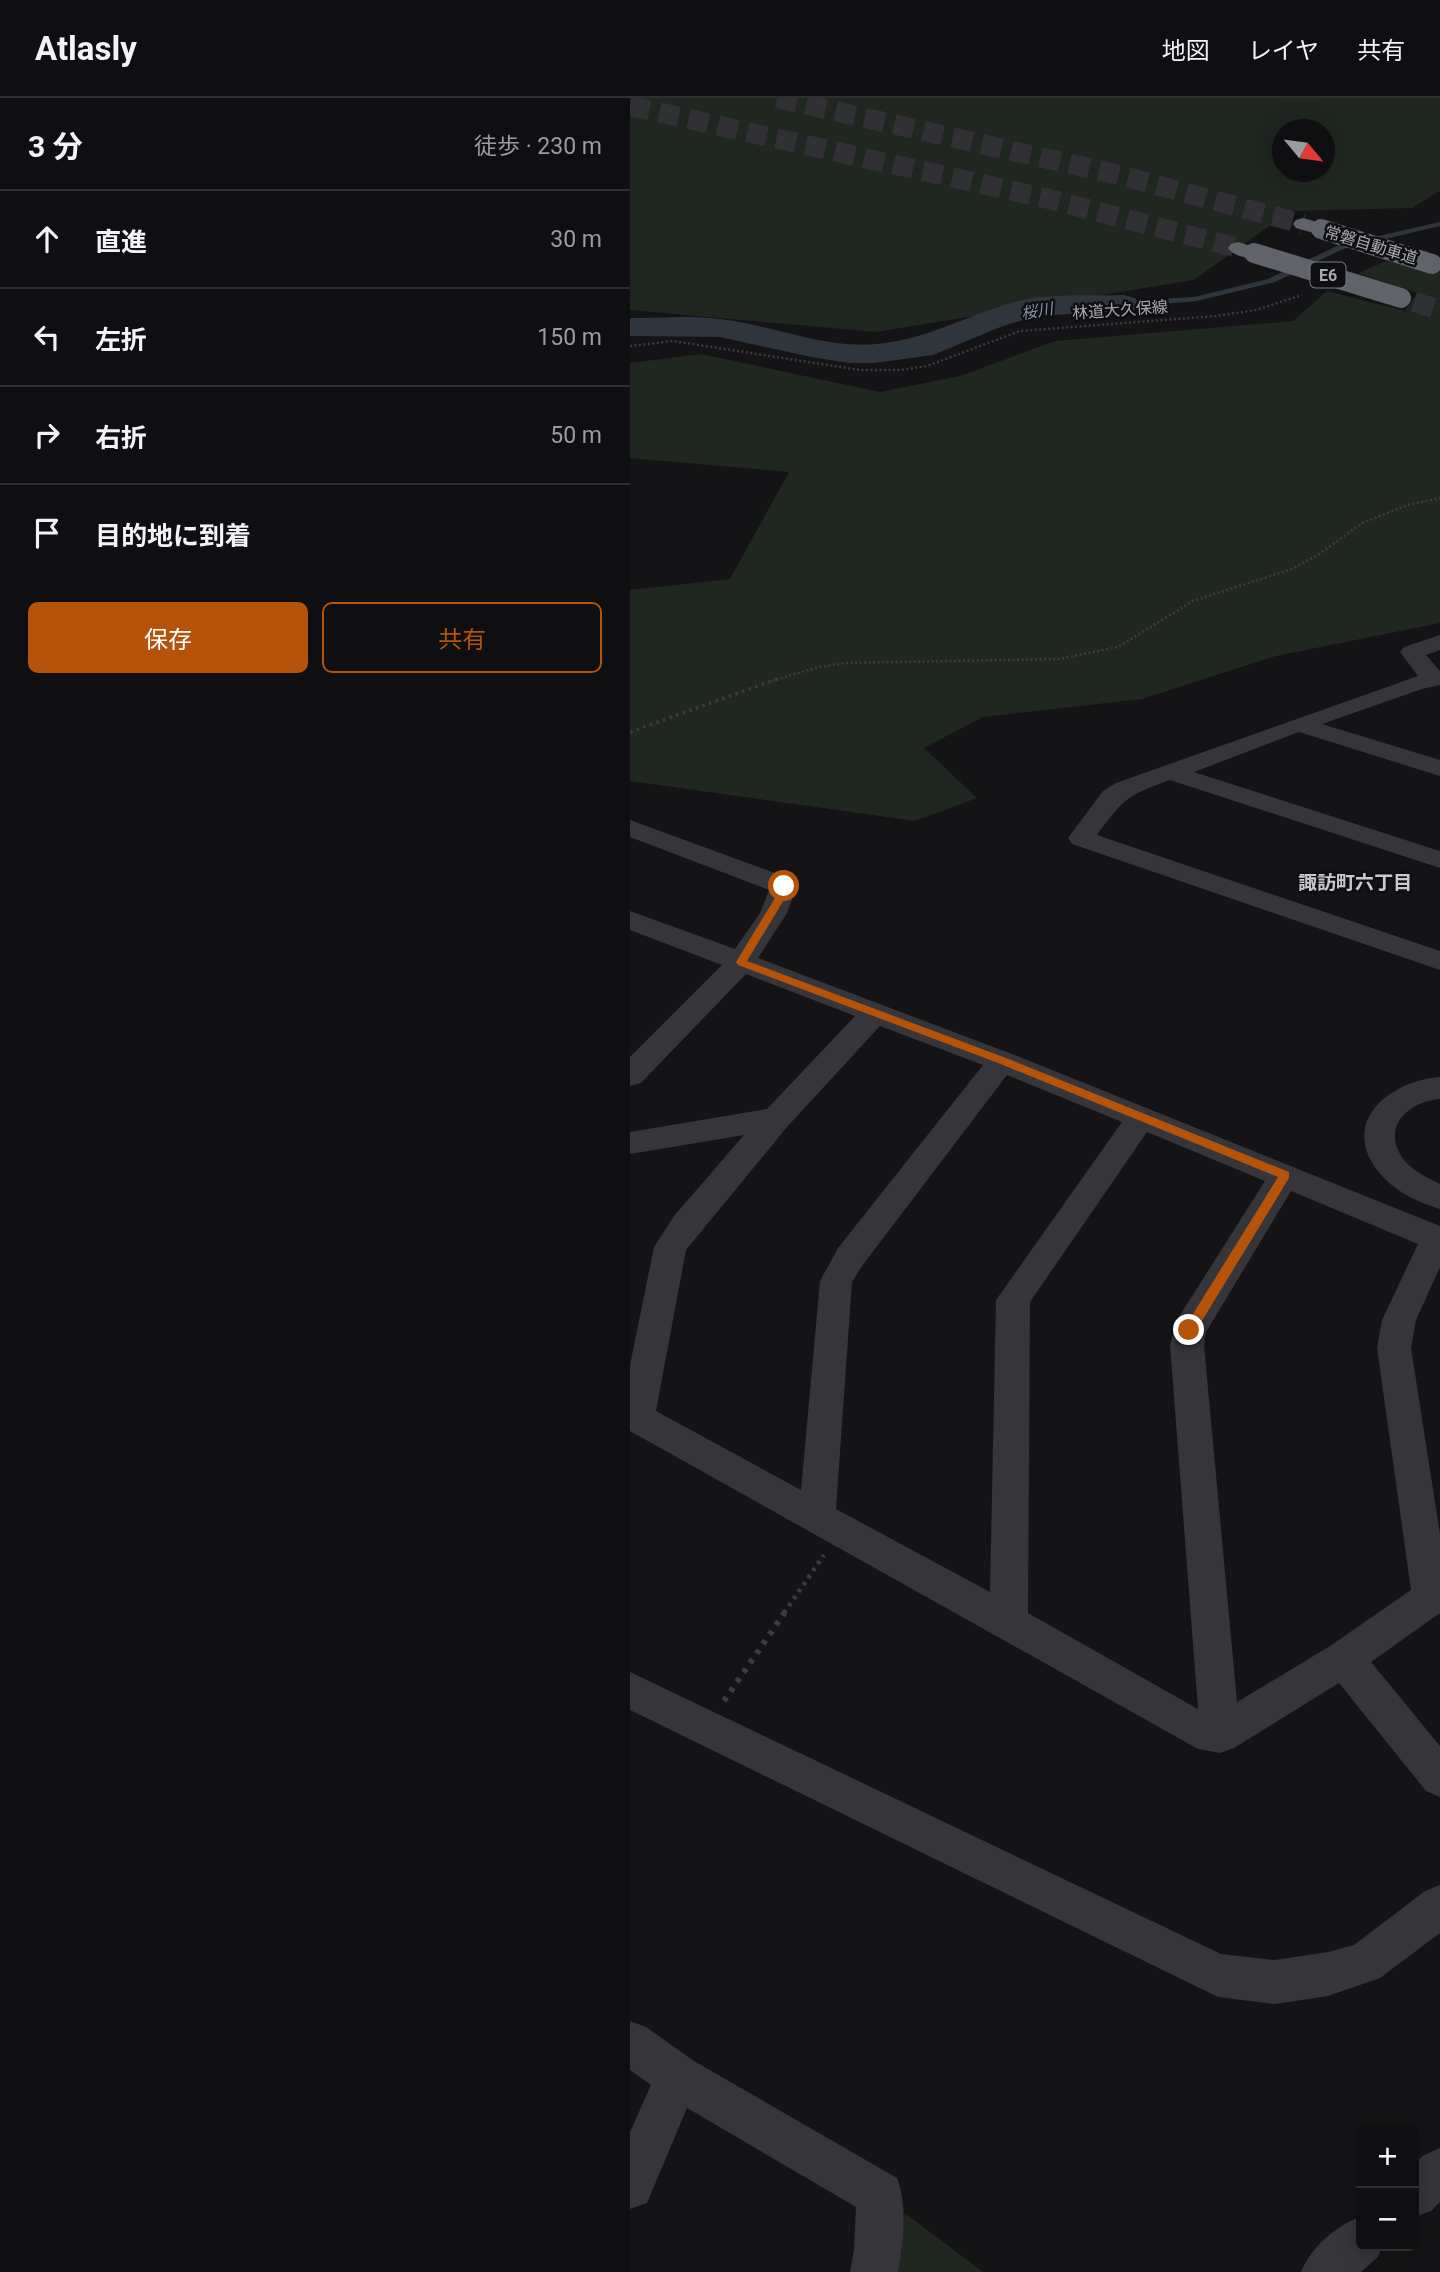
<!DOCTYPE html>
<html lang="ja">
<meta charset="utf-8">
<style>
:root{--surface:#0f0e10;--page:#1d1c1e;--text:#f1f3f6;--muted:#9b9c9f;--line:#2f2e30;--accent:#b45309}
body{margin:0;font-family:Roboto,"Noto Sans JP",sans-serif;background:var(--page);color:var(--text)}
.controls{position:absolute;right:21px;bottom:21px;display:grid;overflow:hidden;border-radius:10px;box-shadow:0 4px 18px #0003}
.controls button{width:63px;height:63px;display:grid;place-items:center;padding:0;border:0;border-bottom:2px solid var(--line);background:var(--surface);color:var(--text);font:35px sans-serif}
.compass{position:absolute;left:642px;top:21px;width:63px;height:63px;border-radius:50%;background:var(--surface);box-shadow:0 4px 18px #0003;rotate:119deg}
.stop{position:absolute;width:21px;height:21px;margin:-16px;border:5px solid #b45309;border-radius:50%;background:#fff}
.stop.end{background:#b45309;border-color:#fff;box-shadow:0 2px 7px #0008}
.list{margin:0;padding:0;list-style:none}
h2{display:flex;justify-content:space-between;align-items:center;height:91px;margin:0;padding:0 28px;font-size:30px}
h2 small{font-size:23px;font-weight:400;color:var(--muted)}
.list li{display:grid;grid-template-columns:46px 1fr auto;gap:21px;align-items:center;box-sizing:border-box;height:98px;padding:0 28px;border-top:2px solid var(--line)}
.list b{display:block;font-size:26px;white-space:nowrap}
.list em{font-size:23px;font-style:normal;color:var(--muted)}
.actions{display:flex;gap:14px;padding:21px 28px}
.actions a{flex:1;padding:16px 0;border:2px solid var(--accent);border-radius:10px;text-align:center;font-size:24px;color:var(--accent)}
.actions .main{background:var(--accent);color:#fff}
.icon{flex:none;width:38px;height:38px;fill:none;stroke:currentColor;stroke-width:2;stroke-linecap:round;stroke-linejoin:round}
.map{position:relative;flex:none;width:810px;height:2174px;overflow:hidden}
header{display:flex;align-items:center;gap:42px;box-sizing:border-box;height:98px;padding:0 35px;background:var(--surface);border-bottom:2px solid var(--line)}
header strong{font-size:33px}
nav{display:flex;gap:38px;margin-inline-start:auto;font-size:24px}
main{display:flex}
aside{flex:1;background:var(--surface)}
.map>svg:first-child{display:block}
.green{fill:#202721;fill-rule:evenodd}
.water{fill:#2e353c}
.lines{fill:none;stroke-linecap:round;stroke-linejoin:round}
.river{fill:#2e353c;fill-rule:evenodd}
.highway-tunnel{stroke:#313135;stroke-width:20;stroke-dasharray:20 10;stroke-linecap:butt}
.path-far3{stroke:#3b3c40;stroke-width:2.5;stroke-dasharray:2 2.5;stroke-linecap:butt}
.path-far2{stroke:#3b3c40;stroke-width:3.5;stroke-dasharray:2.5 4.5;stroke-linecap:butt}
.path-far1{stroke:#3b3c40;stroke-width:4.5;stroke-dasharray:3.5 5;stroke-linecap:butt}
.path{stroke:#3b3c40;stroke-width:6;stroke-dasharray:4.5 7;stroke-linecap:butt}
.minor{fill:#35353a;fill-rule:evenodd}
.highway{fill:#61636a;fill-rule:evenodd}
.highway-bridge{stroke:#61636a;stroke-width:20}
.route{fill:#b45309}
.labels{text-anchor:middle;dominant-baseline:central;stroke-width:5;stroke-linejoin:round;paint-order:stroke}
.far-street-label{font-size:16px;fill:#a6aab4;stroke:#0f0e10}
.shield{fill:#0f0e10;stroke:#797b83;stroke-width:2}
.shield-label{font-size:16px;font-weight:bold;fill:#a6aab4}
.far-water-label{font-size:16px;font-style:italic;fill:#8095ac;stroke:#0f0e10}
.neighbourhood-label{font-size:19px;font-weight:bold;fill:#c7c9d0;stroke:#0f0e10}
</style>
<header>
<strong>Atlasly</strong>
<nav><a>地図</a><a>レイヤ</a><a>共有</a></nav>
</header>
<main>
<aside>
<h2>3 分<small>徒歩 · 230 m</small></h2>
<ul class="list">
<li><svg class="icon" aria-label="ahead" viewBox="0 0 24 24"><path d="M12 20V5M6 11l6-6 6 6"/></svg><div><b>直進</b></div><em>30 m</em></li>
<li><svg class="icon" aria-label="left" viewBox="0 0 24 24"><path d="M17 20v-9H6M10 6l-5 5 5 5"/></svg><div><b>左折</b></div><em>150 m</em></li>
<li><svg class="icon" aria-label="right" viewBox="0 0 24 24"><path d="M7 20v-9h11M14 6l5 5-5 5"/></svg><div><b>右折</b></div><em>50 m</em></li>
<li><svg class="icon" aria-label="arrive" viewBox="0 0 24 24"><path d="M6 21V4h12l-3 4 3 4H6"/></svg><div><b>目的地に到着</b></div></li>
</ul>
<div class="actions"><a class="main">保存</a><a>共有</a></div>
</aside>
<div class="map">
<svg width="810" height="2174" viewBox="0 0 810 2174">
<rect width="100%" height="100%" fill="#141315"/>
<path class="green" d="M0,0H810V93L782,110L660,113L564,182L246,234L0,212ZM652,32H694V74H652Z
M756,163L805,175L810,173V525L646,558L512,601L353,619L294,650L347,700L285,723L0,683V492L100,481L159,374L0,360V265L71,256L250,294L330,278L425,243L663,223L697,193L775,213L787,195L728,175Z
M275,2115L353,2174H265Z"/>
<path class="water" d="M810,124V128L713,151L645,184L567,203L522,207L424,210L420,207L564,199L638,181L709,147Z"/>
<g class="lines">
<path class="river" d="M494,197L505,200L509,206L505,212L407,218L373,228L303,257L245,265H219L181,259L90,239L0,238V220C30,220 61,217 90,221C143,227 193,251 247,246C305,241 349,209 404,200C433,196 465,198 494,197Z"/>
<path class="highway-tunnel" d="M147,0L485,76L673,126
M0,8L415,100L608,150
M784,204L810,212"/>
<path class="path-far3" d="M0,248L43,243L230,272H271L297,268L390,233L586,218L626,212L672,197
M142,583L188,569L216,565L429,561L488,549L563,503L662,471L691,455L732,425L778,407L810,400"/>
<path class="path-far2" d="M0,634L147,581"/>
<path class="path-far1" d="M154,1515L194,1457"/>
<path class="path" d="M94,1603L155,1514"/>
<path class="minor" d="M810,537V552L796,557L810,573V587L792,591L692,626L810,662V678L669,634L564,674L810,753V770L540,682C497,698 495,699 467,737L810,853V872L442,746L438,740L473,693L486,685L788,578L770,554L774,549Z
M0,722L164,782L167,788L157,815L128,860L382,956L810,1128V1169L786,1222L781,1250L810,1436V1515L741,1564L810,1648V1699L796,1693L709,1585L604,1650L590,1655L568,1651L0,1333V1267L24,1149L44,1118L114,1037L0,1056V1034L137,1011L225,918L116,876L11,985L0,988V959L92,867L0,832V813L105,851L130,815L139,792L0,739ZM250,928L353,967L208,1150L190,1183L171,1392L26,1313L56,1152L157,1029ZM377,977L492,1024L366,1202L360,1494L206,1411L222,1184L232,1168ZM517,1034L635,1083L547,1222L540,1247L568,1611L398,1515L400,1204ZM661,1093L788,1146L752,1222L747,1250L781,1492L700,1548L607,1604L574,1247L576,1234Z
M810,979V1001C782,1003 753,1025 770,1056C777,1070 796,1079 810,1086V1111C790,1105 768,1095 754,1080C705,1029 756,983 810,979Z
M0,1574L591,1856L645,1862L698,1854L724,1847L795,1793L810,1787V1835L750,1880L698,1898L645,1906L588,1899L0,1612Z
M0,1923L16,1929L64,1963L267,2080C278,2109 273,2144 268,2174H220L224,2152L226,2109L57,2010L17,2105L0,2111V2034L21,1987L0,1972Z
M810,2050V2104L801,2113L784,2119V2065L794,2057Z
M731,2118V2148H752L748,2159L731,2174H671C682,2148 705,2129 731,2118Z"/>
<path class="highway" d="M673,120L698,127L701,131L698,135L691,137L666,130L663,126L666,122Z
M608,144L631,151L635,155L631,159C621,162 604,159 598,150L601,146Z"/>
<path class="highway-bridge" d="M691,131L802,166
M624,155L771,200"/>
</g>
<path class="route" d="M154,784L159,788L155,800L117,863L376,960L659,1074V1080L564,1236H555L553,1232L648,1079L368,965L108,867L106,864L145,800L149,788Z"/>
<g class="labels">
<g class="far-street-label">
<text transform="translate(741 147) rotate(17)">常磐自動車道</text>
<text transform="translate(490 212) rotate(-4)">林道大久保線</text>
</g>
<rect class="shield" x="680.5" y="164.5" width="35" height="25" rx="5"/>
<g class="shield-label">
<text x="698" y="177">E6</text>
</g>
<g class="far-water-label">
<text transform="translate(407 213) rotate(-10)">桜川</text>
</g>
<g class="neighbourhood-label">
<text x="725" y="784">諏訪町六丁目</text>
</g>
</g>
</svg>
<div class="controls">
<button>+</button>
<button>−</button>
</div>
<svg class="compass" viewBox="-18 -18 36 36"><path d="M0-13l5 13h-10z" fill="#e53935"/><path d="M0 13l5-13h-10z" fill="#9b9c9f"/></svg>
<div class="stop" style="left:154px;top:788px"></div>
<div class="stop end" style="left:559px;top:1232px"></div>
</div>
</main>
